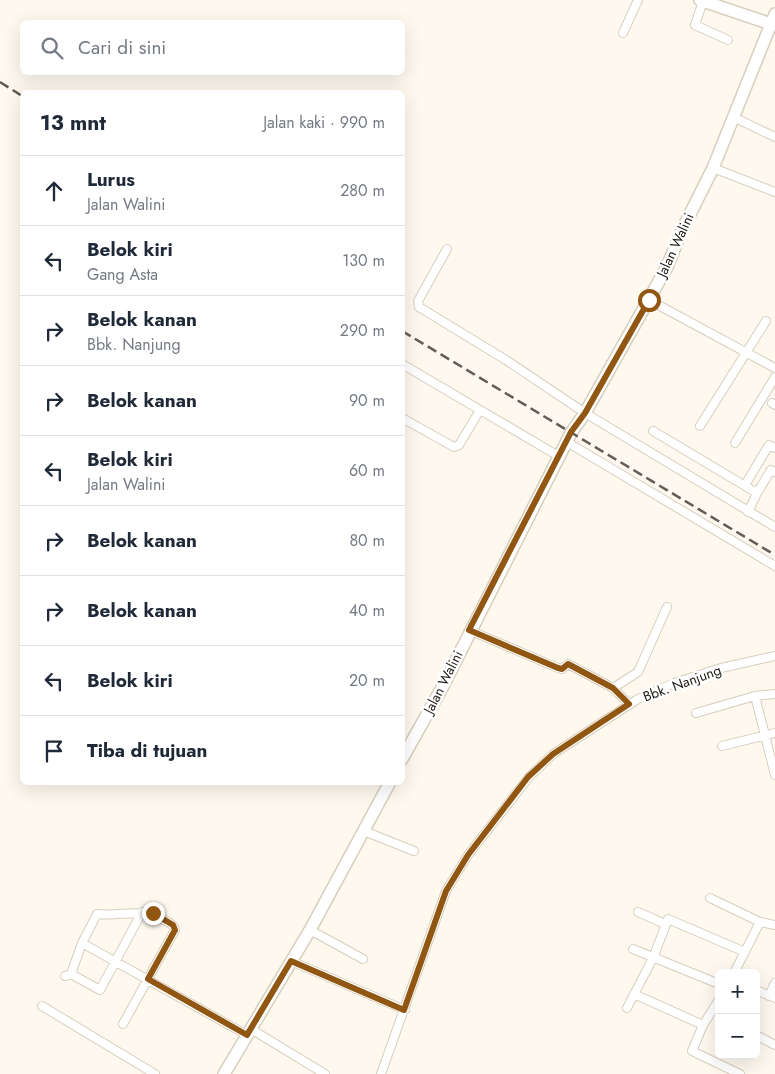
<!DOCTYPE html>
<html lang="id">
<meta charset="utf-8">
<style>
:root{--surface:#fff;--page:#f2f2f3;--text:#1f2937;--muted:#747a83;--line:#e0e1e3}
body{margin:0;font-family:Jost,sans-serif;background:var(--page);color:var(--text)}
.controls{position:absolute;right:15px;bottom:15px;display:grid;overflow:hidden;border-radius:8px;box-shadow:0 5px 20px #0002}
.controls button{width:45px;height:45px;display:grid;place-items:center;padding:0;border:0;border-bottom:1px solid var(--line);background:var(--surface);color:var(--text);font:25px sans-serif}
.stop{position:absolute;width:15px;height:15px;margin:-11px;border:4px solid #905612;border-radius:50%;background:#fff}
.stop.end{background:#905612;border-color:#fff;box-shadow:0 1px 5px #0008}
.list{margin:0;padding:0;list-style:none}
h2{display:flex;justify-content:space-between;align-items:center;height:65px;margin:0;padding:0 20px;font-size:21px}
h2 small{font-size:16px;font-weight:400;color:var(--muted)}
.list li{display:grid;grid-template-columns:32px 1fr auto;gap:15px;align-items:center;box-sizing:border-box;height:70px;padding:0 20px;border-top:1px solid var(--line)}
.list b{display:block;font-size:19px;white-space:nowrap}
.list p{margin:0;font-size:16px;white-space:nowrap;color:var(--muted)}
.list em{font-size:16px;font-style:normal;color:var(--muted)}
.icon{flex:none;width:28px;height:28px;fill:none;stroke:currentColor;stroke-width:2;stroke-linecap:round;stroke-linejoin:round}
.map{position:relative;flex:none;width:775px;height:1074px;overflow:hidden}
.search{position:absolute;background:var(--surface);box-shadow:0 5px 20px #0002;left:20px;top:20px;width:385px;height:55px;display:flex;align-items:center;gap:12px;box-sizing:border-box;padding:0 18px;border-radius:8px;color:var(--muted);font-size:19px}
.panel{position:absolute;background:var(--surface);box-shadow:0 5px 20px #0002;left:20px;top:90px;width:385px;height:695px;border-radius:8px}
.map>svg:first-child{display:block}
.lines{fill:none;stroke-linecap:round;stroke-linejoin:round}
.street-casing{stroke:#d7cebd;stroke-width:10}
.secondary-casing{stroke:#d7cebd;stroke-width:14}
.street{stroke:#fff;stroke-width:8}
.secondary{stroke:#fff;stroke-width:11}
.rail{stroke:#615d56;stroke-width:2.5;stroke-dasharray:10 5;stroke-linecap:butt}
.route{stroke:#905612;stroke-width:6}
.labels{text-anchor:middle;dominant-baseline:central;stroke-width:5;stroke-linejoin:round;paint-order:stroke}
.street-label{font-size:14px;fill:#1d1914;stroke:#fff}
</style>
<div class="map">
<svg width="775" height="1074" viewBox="0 0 775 1074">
<rect width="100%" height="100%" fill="#fef8ee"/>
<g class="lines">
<defs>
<path id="street" d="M703,1L695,25L728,40
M623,33L638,0
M733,117L775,137
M713,168L775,192
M447,249L418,301L419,307L506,360L585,413L775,527
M649,300L775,368
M402,364L560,457
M772,403L775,405
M402,418L454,447L459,445L480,410
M700,426L766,321
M653,431L757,493L771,470L775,472
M567,442L775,566
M735,443L775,377
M745,485L769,445L775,448
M748,512L757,493
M469,630L558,668L562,669L568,664L613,688L629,704
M613,688L638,672L667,607
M755,696L775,775
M696,713L755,696L775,694
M722,746L775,733
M364,831L414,851
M710,898L760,922L775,925
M638,912L665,924
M310,930L363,959
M82,943L247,1035
M633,949L719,984
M291,961L405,1010
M734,973L760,922
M71,974L100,990L142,912
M65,976L71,974L82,943L97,914C121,917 143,907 164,920C169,923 174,924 175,930L123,1024
M756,990L775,998
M634,994L703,1025
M769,996L775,983
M719,1000L703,1025L692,1051L740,1074
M42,1006L155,1074
M627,1008L653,958L668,919L745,952
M251,1029L325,1074
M756,1035L775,1045
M381,1074L446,891L468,855L529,777L553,754L638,699L674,683L721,668L775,656"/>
<path id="secondary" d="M700,0L771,24
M402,759L443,686L571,433L585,413L667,267L682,230L713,168L775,14
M224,1074L310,930L390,782"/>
</defs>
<use href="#street" class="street-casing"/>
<use href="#secondary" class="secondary-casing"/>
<use href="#street" class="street"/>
<use href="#secondary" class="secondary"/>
<path class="rail" d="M0,82L22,96
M402,331L775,555"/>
</g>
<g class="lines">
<path class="route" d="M153,913L173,925L175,930L148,979L247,1035L291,961L404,1010L446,891L468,855L528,777L553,754L629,704L613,688L568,664L562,669L558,668L469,630L571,432L585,413L649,300"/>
</g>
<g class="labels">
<g class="street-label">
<text transform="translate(675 245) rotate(-65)">Jalan Walini</text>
<text transform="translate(443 682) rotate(-63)">Jalan Walini</text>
<text transform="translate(682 683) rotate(-20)">Bbk. Nanjung</text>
</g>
</g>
</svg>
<div class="controls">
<button>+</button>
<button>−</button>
</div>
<div class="stop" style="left:649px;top:300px"></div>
<div class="stop end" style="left:153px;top:913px"></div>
<div class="search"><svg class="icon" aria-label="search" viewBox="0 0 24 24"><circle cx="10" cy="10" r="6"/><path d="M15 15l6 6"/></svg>Cari di sini</div>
<section class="panel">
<h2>13 mnt<small>Jalan kaki · 990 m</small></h2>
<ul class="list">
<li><svg class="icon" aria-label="ahead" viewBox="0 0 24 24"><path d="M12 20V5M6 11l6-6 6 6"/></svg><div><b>Lurus</b><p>Jalan Walini</p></div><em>280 m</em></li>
<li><svg class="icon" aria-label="left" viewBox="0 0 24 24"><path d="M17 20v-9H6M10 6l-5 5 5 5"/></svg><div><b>Belok kiri</b><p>Gang Asta</p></div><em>130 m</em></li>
<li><svg class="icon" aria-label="right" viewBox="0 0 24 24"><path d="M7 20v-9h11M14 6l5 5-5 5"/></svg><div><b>Belok kanan</b><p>Bbk. Nanjung</p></div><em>290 m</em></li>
<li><svg class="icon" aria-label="right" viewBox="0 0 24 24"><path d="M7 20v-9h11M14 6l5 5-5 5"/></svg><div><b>Belok kanan</b></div><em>90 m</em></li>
<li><svg class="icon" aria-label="left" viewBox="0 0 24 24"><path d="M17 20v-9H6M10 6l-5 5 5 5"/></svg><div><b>Belok kiri</b><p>Jalan Walini</p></div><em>60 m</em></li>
<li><svg class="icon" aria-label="right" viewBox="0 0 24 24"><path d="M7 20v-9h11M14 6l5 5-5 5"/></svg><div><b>Belok kanan</b></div><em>80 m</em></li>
<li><svg class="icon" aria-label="right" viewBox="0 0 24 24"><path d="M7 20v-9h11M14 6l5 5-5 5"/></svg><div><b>Belok kanan</b></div><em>40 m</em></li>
<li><svg class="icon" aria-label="left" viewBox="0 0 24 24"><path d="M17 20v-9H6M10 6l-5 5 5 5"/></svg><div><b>Belok kiri</b></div><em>20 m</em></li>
<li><svg class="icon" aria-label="arrive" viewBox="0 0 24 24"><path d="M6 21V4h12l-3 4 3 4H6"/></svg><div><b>Tiba di tujuan</b></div></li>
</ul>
</section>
</div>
